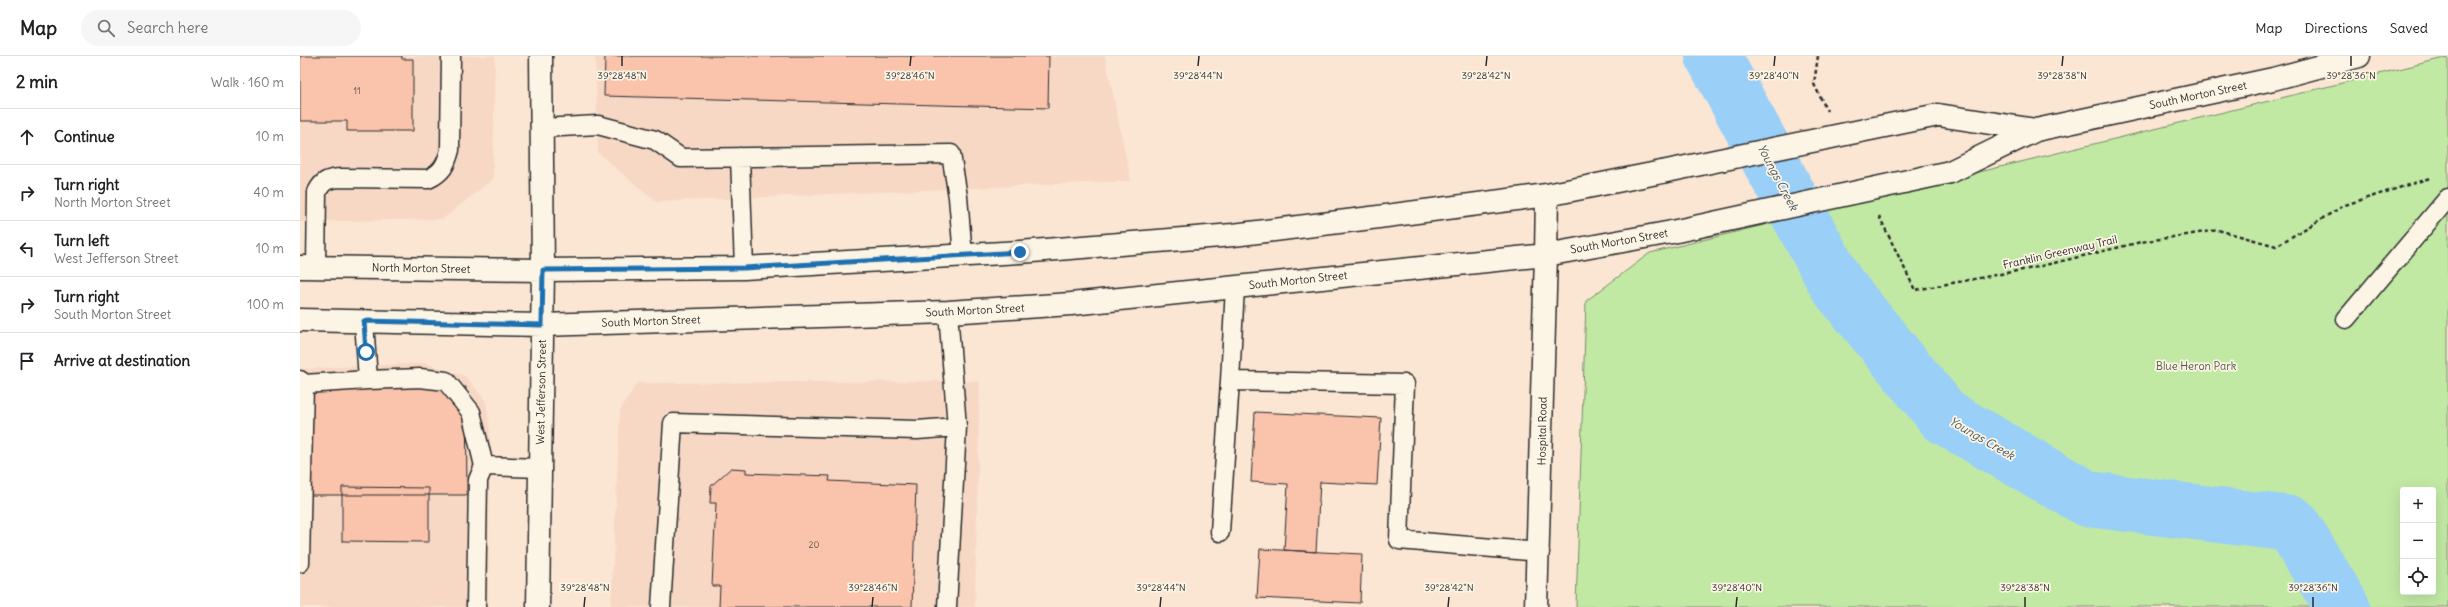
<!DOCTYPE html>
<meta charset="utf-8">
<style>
:root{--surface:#fff;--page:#f6f6f6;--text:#202124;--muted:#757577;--line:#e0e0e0}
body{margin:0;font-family:Delius,sans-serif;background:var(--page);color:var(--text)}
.controls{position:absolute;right:12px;bottom:12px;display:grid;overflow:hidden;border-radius:4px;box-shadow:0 4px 16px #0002}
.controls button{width:36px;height:36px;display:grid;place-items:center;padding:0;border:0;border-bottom:1px solid var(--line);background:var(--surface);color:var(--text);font:20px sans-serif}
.stop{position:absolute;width:12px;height:12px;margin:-9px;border:3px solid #1f6fb2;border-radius:50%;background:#fff}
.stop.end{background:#1f6fb2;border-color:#fff;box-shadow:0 1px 4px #0008}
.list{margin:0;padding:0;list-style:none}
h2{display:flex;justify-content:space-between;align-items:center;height:52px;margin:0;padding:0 16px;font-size:17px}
h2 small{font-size:13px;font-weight:400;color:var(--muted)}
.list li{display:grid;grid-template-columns:26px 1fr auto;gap:12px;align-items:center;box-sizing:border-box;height:56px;padding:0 16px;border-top:1px solid var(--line)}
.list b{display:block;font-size:15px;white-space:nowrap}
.list p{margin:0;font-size:13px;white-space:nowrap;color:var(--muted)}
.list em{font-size:13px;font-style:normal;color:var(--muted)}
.icon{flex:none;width:22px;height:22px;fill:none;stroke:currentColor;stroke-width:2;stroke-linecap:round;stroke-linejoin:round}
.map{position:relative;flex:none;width:2148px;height:551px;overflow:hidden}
header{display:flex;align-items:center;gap:24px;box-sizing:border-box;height:56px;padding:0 20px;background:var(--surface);border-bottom:1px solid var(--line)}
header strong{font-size:19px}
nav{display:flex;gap:22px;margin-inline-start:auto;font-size:14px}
.search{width:280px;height:36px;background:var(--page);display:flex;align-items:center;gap:10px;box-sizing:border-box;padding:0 14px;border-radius:22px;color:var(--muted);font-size:15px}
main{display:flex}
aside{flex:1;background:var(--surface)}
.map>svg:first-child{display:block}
.built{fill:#f7d8c5}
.green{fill:#c1e9a4;stroke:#768a68;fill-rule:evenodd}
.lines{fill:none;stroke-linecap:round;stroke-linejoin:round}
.river{stroke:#9acff8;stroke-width:56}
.building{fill:#fac3ac;stroke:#2b2b2b}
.lane-casing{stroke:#2b2b2b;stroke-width:21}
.street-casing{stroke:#2b2b2b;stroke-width:25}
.primary-casing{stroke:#2b2b2b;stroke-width:25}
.path{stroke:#2b2b2b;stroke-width:2.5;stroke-dasharray:4 3;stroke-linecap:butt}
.lane{stroke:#fcf5e5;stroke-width:18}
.street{stroke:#fcf5e5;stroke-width:22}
.primary{stroke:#fcf5e5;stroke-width:22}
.primary-bridge-casing{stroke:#2b2b2b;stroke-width:25;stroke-linecap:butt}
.primary-bridge{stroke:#fcf5e5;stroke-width:22}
.route{stroke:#1f6fb2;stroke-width:5}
.ticks{fill:none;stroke:#2b2b2b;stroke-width:1.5}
.labels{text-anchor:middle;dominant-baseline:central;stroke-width:3.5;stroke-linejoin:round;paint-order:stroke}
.number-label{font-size:9px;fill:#5f514b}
.street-label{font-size:11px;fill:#2b2b2b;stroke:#fcf5e5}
.park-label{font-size:11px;fill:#505a49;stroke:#fcf5e5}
.water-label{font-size:12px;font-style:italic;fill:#47545e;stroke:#fcf5e5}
.ticks-label{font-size:10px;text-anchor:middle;fill:#2b2b2b;stroke:#fcf5e5;stroke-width:3.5;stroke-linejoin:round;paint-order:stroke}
</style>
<header>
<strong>Map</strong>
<div class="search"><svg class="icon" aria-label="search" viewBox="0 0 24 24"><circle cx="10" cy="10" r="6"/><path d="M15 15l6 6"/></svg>Search here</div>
<nav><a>Map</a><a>Directions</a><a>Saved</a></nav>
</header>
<main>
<aside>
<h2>2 min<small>Walk · 160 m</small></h2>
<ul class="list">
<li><svg class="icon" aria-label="ahead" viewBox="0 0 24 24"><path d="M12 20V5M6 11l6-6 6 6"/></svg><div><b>Continue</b></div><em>10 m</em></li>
<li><svg class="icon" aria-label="right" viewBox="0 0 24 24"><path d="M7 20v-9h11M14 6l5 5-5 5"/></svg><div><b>Turn right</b><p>North Morton Street</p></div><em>40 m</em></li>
<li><svg class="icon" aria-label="left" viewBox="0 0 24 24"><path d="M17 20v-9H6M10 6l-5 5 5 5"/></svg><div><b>Turn left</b><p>West Jefferson Street</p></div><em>10 m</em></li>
<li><svg class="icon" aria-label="right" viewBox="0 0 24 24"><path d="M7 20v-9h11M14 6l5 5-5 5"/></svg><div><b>Turn right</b><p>South Morton Street</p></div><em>100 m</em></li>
<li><svg class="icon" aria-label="arrive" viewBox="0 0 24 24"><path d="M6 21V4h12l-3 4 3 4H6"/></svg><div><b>Arrive at destination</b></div></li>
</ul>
</aside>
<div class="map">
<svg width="2148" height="551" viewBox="0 0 2148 551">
<rect width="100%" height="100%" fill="#fbe6d4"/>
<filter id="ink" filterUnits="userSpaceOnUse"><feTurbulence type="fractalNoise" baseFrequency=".025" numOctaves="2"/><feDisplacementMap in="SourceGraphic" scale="8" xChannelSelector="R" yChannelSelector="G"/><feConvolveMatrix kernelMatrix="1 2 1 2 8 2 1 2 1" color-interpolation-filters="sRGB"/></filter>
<g filter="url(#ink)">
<path class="built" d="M0,0H195L193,123L143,163L0,166Z
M295,0H805L831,125L356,146L298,97Z
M125,307L165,320L186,345L190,373L188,551H0V313Z
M680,325L675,551H311L320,354L337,327Z"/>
<path class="green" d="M2148,1V551H1276L1286,245L1350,197ZM2103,434H2133V536H2103Z"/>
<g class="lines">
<path class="river" d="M1413,0L1537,229L1645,361L1788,443L1992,468L2042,551"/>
</g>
<path class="building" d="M0,0H102V3H113V75H47V65H0Z
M305,0H749L748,52L304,40Z
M10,331H166L167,439H10Z
M955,356L1081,362L1077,429L1020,426L1016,496L984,494L988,428L951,426Z
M431,412L446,413V417L530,420L529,425L616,429L612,551H419L420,530H412L416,447H410L411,430Z
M42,431L129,432V486L42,485Z
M960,493L1062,498L1060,547L957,542Z"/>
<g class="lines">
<defs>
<path id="lane" d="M242,72L298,69L355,84L381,102L651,98L658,141L663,200
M440,101L444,212
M16,211L17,136C23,124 28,123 41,122L128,123C142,117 146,109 150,94L151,0
M935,231L930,325L1105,328L1099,484L1240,496
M2046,263L2148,142
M0,324L4,328L0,507
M68,324L120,322L146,325L171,356L184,410
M4,328L68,324L64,265
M920,476L930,325
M176,551L178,424L184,410L240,412
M361,551L373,367L617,374L657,371L648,256
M647,551L657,371"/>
<path id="street" d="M1236,551L1246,199"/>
<path id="primary" d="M1638,59L1736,74
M1650,116L1736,74L1973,23L2059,0
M1246,199L1247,139
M0,211L243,214L444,212L720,196L933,179L1063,163L1247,139L1362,116
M0,264L242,269L648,256L771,248L1246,199L1372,176
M238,551L243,214L241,0"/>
</defs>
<use href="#lane" class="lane-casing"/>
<use href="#street" class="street-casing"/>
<use href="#primary" class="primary-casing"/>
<path class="path" d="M1518,0L1514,28L1527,55
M1579,160L1615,234L1733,212L1841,186L1918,174L1976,190L2045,149L2130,122"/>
<use href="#lane" class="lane"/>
<use href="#street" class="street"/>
<use href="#primary" class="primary"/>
<defs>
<path id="primary-bridge" d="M1362,116L1638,59
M1372,176L1650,116"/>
</defs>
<use href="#primary-bridge" class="primary-bridge-casing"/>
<use href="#primary-bridge" class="primary-bridge"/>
</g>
</g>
<g class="lines" filter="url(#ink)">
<path class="route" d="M66,296L64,265L242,269L243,214L444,212L720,196"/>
</g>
<path class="ticks" d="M322,10V0M610,10L611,0M898,10L899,0M1186,10L1187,0M1474,10L1475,0M1762,10L1763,0M2051,10V0M284,551L285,541M572,551L573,541M860,551L861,541M1148,551L1149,541M1436,551L1437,541M1725,551V541M2013,551V541"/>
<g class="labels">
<g class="number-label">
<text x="57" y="34">11</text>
<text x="514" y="488">20</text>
</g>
<g class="street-label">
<text transform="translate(1898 39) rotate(-12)">South Morton Street</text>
<text transform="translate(1319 185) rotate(-10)">South Morton Street</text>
<text transform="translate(1760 196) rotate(-13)">Franklin Greenway Trail</text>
<text transform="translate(121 212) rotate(1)">North Morton Street</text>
<text transform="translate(998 224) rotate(-6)">South Morton Street</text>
<text transform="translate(675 254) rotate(-3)">South Morton Street</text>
<text transform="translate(351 265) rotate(-2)">South Morton Street</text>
<text transform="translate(241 336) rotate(-89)">West Jefferson Street</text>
<text transform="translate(1242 375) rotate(-89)">Hospital Road</text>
</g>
<g class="park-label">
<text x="1896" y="310">Blue Heron Park</text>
</g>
<g class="water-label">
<text transform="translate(1478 121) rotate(62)">Youngs Creek</text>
<text transform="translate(1682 382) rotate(30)">Youngs Creek</text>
</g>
</g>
<g class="ticks-label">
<text x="322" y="23">39°28'48"N</text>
<text x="610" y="23">39°28'46"N</text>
<text x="898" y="23">39°28'44"N</text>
<text x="1186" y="23">39°28'42"N</text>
<text x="1474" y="23">39°28'40"N</text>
<text x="1762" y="23">39°28'38"N</text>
<text x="2051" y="23">39°28'36"N</text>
<text x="285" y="535">39°28'48"N</text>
<text x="573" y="535">39°28'46"N</text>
<text x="861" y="535">39°28'44"N</text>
<text x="1149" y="535">39°28'42"N</text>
<text x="1437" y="535">39°28'40"N</text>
<text x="1725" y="535">39°28'38"N</text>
<text x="2013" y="535">39°28'36"N</text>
</g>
</svg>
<div class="controls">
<button>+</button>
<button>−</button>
<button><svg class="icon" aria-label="locate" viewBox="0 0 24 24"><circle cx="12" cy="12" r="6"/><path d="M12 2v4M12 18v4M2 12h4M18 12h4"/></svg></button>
</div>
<div class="stop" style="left:66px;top:296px"></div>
<div class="stop end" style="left:720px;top:196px"></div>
</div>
</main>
